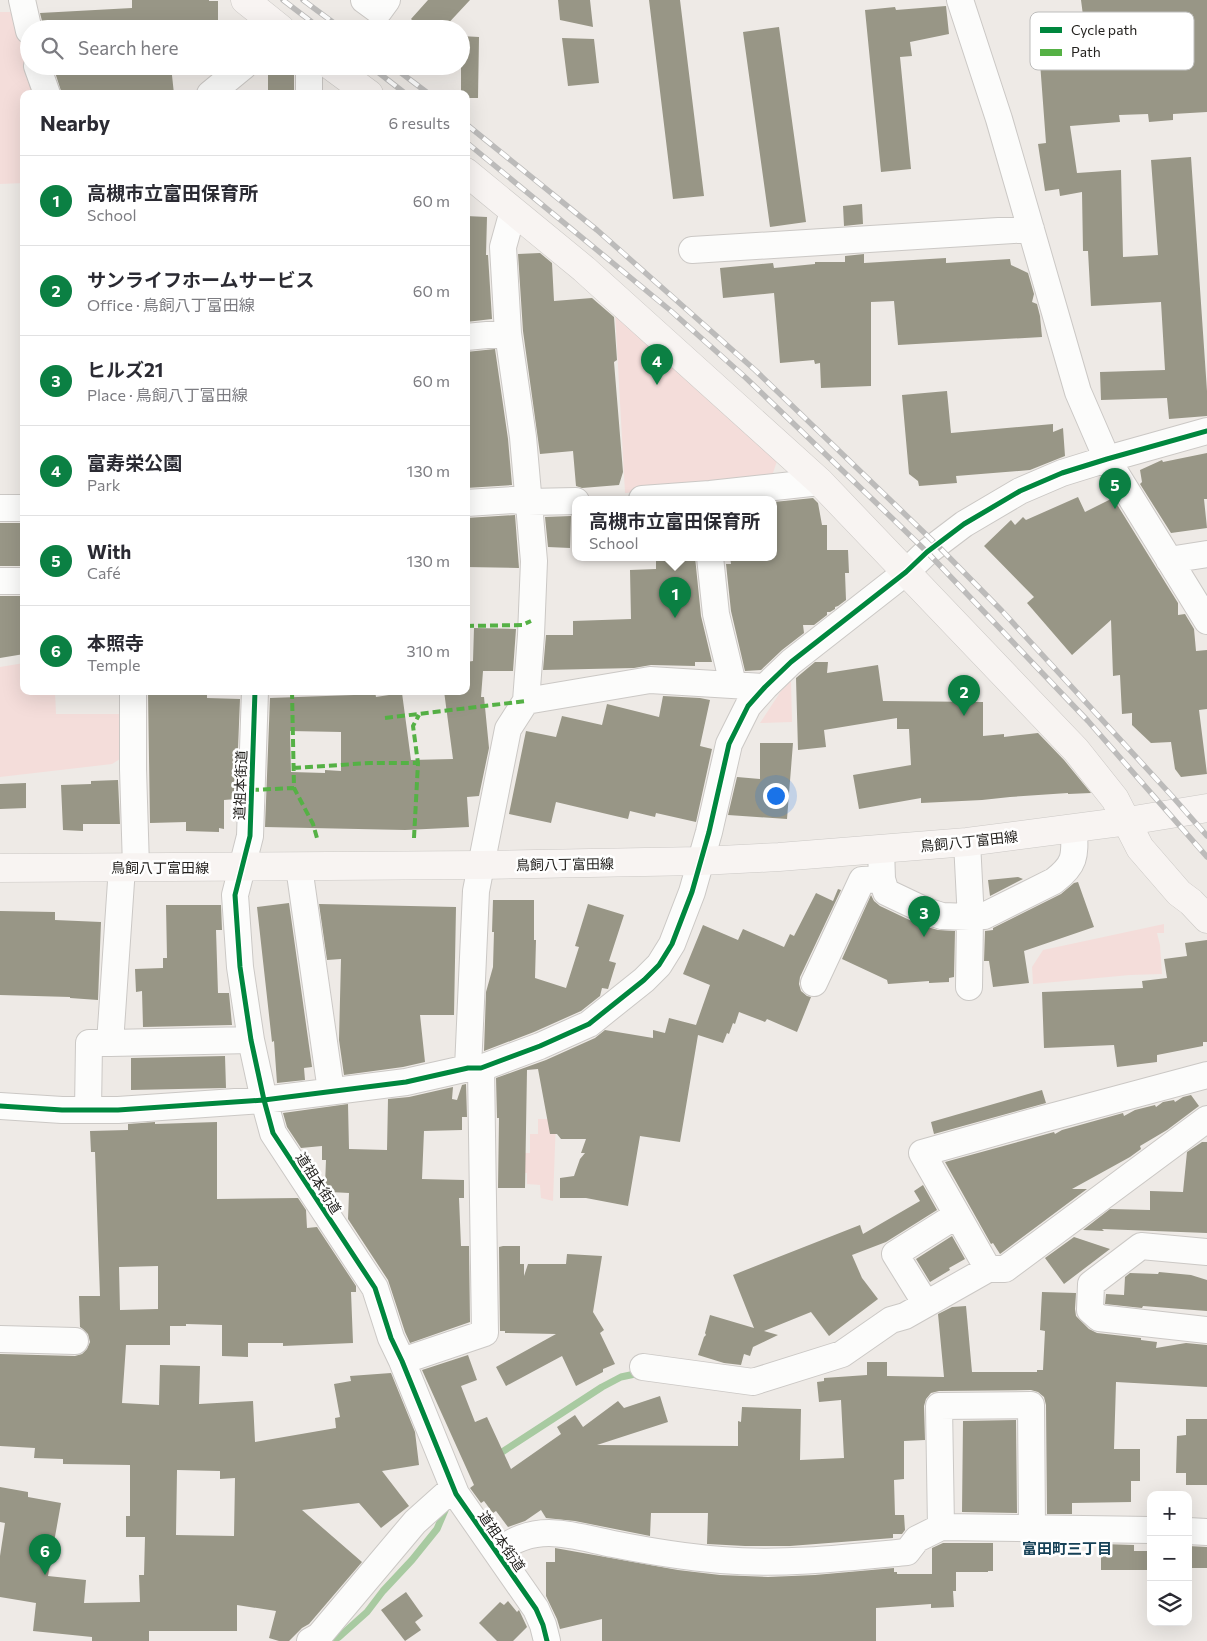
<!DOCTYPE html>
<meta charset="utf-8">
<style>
:root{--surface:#fff;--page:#f2f2f3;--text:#2b2b33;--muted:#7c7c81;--line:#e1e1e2;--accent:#0b8043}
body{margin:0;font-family:Commissioner,"Noto Sans JP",sans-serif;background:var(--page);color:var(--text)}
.controls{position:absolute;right:15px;bottom:15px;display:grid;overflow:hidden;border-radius:10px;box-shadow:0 5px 20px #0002}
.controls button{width:45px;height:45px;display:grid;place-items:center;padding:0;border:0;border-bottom:1px solid var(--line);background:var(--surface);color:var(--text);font:25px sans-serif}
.you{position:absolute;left:775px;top:795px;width:18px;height:18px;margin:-12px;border:4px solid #fff;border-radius:50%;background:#1a73e8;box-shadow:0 0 0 8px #1a73e833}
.badge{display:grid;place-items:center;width:32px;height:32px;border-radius:50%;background:var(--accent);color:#fff;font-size:16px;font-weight:700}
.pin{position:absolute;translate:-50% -41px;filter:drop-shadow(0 1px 2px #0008)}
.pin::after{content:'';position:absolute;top:26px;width:18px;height:15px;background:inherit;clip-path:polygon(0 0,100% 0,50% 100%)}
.popup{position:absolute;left:572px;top:496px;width:205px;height:65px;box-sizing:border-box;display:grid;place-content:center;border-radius:10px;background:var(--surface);filter:drop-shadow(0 1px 4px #0005);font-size:16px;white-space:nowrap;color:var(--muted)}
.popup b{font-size:19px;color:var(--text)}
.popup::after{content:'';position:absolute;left:50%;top:100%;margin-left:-10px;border:10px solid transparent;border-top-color:var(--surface)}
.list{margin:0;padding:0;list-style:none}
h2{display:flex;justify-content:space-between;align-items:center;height:65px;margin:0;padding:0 20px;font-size:21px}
h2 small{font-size:16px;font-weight:400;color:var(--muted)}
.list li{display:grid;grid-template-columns:32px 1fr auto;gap:15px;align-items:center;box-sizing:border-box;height:90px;padding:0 20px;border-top:1px solid var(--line)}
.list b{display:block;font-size:19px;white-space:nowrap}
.list p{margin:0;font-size:16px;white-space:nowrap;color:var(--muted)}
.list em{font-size:16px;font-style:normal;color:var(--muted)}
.icon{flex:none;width:28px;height:28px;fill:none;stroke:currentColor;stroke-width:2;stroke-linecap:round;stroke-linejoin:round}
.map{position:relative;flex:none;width:1207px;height:1641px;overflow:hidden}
.search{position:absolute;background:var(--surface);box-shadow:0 5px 20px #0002;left:20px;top:20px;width:450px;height:55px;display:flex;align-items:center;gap:12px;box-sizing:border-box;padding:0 18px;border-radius:28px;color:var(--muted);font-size:19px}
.panel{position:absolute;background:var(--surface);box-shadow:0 5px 20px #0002;left:20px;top:90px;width:450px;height:605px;border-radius:10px}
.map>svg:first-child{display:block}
.green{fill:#f4ddda}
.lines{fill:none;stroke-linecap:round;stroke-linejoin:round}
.stream{stroke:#a8caa1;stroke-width:7}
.building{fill:#989686;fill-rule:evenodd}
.street-casing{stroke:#cbc8c5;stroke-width:28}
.secondary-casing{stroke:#cbc8c5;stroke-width:29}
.street{stroke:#fcfcfb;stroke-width:26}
.secondary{stroke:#f8f4f2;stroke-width:28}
.rail-casing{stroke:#bcbbba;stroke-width:5.5}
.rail{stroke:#fff;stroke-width:4;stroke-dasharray:11;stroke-linecap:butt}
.quiet{stroke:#55b145;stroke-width:4;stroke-dasharray:8 4;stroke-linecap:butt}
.cycleway-casing{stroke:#fff;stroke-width:8}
.cycleway{stroke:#00873e;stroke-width:5}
.labels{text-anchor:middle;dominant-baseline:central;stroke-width:5;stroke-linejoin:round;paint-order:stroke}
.street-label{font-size:14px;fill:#24221f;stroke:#fff}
.neighbourhood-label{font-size:15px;font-weight:bold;fill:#164157;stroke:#fff}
.key{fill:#fff;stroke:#bdbdbc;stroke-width:1}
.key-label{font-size:14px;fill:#24221f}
</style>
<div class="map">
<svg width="1207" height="1641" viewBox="0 0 1207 1641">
<rect width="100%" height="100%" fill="#eeeae6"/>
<path class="green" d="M0,12H16L29,50V66L44,94H24V183L0,184Z
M615,311L777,461L771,479L710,487L625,493Z
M24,663V691H55L56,714H121L120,759L112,764L0,777V667Z
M791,681L792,722L760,723L781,691Z
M1164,924V933H1157L1160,945L1162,974L1130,975L1033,984L1032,967L1043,950Z
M538,1119H556L553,1201L541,1198L540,1185L527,1184V1173H513L516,1153H530V1134H538Z"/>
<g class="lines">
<path class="stream" d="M496,1456L602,1387L621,1377L635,1374H642
M332,1641L339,1637L367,1612L383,1591L412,1560L437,1529L446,1508"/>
</g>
<path class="building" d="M132,0H209V1H218V29H44L40,13L132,8Z
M428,0H470L443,29H421L411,19Z
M558,0H590L593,27L560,20Z
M649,0H680L704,196L673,199Z
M1081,0H1207V112L1173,114V120L1149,122L1148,114L1119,115L1120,122L1070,126L1077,173L1121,170L1123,257L1158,255L1151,160L1191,157L1207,391V416L1169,419L1167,398L1101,400L1100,372L1165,370L1161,302L1091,306L1088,251H1083L1082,192L1060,196L1059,189L1045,191L1038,144L1046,143L1039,49L1087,46Z
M946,6L949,34L910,42L912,56L900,57L911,169L881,172L865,10L895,7L896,10Z
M779,27L806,222L770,227L743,32Z
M461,36L479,37L478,98H466V94H461Z
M562,38L594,39L599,83L568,86Z
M53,66H171L174,94H62Z
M268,66H294V94H268Z
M862,204L863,224L844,226L843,206Z
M466,216L487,217L486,255H488L492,319L466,322Z
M540,253L552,263L554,301L592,298L614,317L617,360L614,362L623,472L619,485L582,488L576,486L573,451L540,454L523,331L518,254Z
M864,254V263L946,258V263L1010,259L1011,265L1028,273L1034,294L1032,302L1037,304L1040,316L1042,337L898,345L894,301L871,302V386L821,388L820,363L815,364L814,360L780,363L774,293L723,298L720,268L773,263L774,268L815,264V262H845V256Z
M495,349L508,439L512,485L466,488V352Z
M947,391L951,433L1053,424V432L1063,428L1065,456L1030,470L956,476L957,483L919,486L918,481L909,474L902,395Z
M1207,453V499H1204L1207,528L1171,533L1140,484L1142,482L1140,470L1162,460L1163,462Z
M1078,497L1085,512L1113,498L1178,603V615L1185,614L1194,629L1196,651L1207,650V709L1199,710L1207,774L1181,777L1175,769L1171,742L1151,743L1132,725V713L1122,714L1120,675L1113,676L1111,620L1072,655L1027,603L1034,597L984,546L1011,520L1015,525L1023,517L1026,520Z
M813,498L818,503L822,525H827V550H848L849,573H845L846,600L838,606L835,607V609L830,612H827V615L814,625H803L804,633L782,650L761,670L745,671L731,611L726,564H731L730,557H774V502Z
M515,515L519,568L466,567V518Z
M571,516L570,548L548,547L545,517Z
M0,523H24V566H0Z
M656,557H695L701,616L712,662H695V666L651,665L634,668L543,670L546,635H573V621L631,619L630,570L656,569Z
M0,596H24V654L0,658Z
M474,628L516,629L513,671H483L481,697H484L489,748L479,796L467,797L469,827L405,830L265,827L270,698L354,695V691H375L376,697L402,693L411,760L453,759L444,691H458L466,693V662L473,661ZM290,731L341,732V771L325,770V773L291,772Z
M815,662H828L827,673L878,665L883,701L983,702V736L1004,734V737L1038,733L1064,760L1091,793L1068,794V793L1010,797L982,800L921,803V798L859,809L853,775L911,765L909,729H897V718L824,730L826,747L798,750L796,678Z
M148,691H207V698L240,699L236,799L224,800V829L219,828V832L186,831V822L150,823Z
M663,696L700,698L710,700L700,746L712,749L696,822L656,813L655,817L630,811L628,819L556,802L551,823L509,814L526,731L556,737L562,716L602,725L607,704L659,717Z
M760,743H793L787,819L728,815L737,777L760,779Z
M118,780L120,824H83V831L63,830L61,785L91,784V781Z
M26,783V808L0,809V784Z
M1018,877L1023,879L990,896L988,880Z
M1078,882L1094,927L1024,951L1029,983L993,987L989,961H984L985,931L993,930V928L1061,894L1074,883Z
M838,889L841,890L800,977L799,984L801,991L807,996L811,997L797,1032L767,1019L765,1022L739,1012L735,1024L733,1023L729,1034L727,1033L723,1043L698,1035L680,1142L640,1136L628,1206L586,1198H560V1178L574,1176L580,1159L585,1153H581L586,1139H561L557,1134H550L538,1069L527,1070L525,1188H498L499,1118H497L496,1078L546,1060L595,1038L605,1030L653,1038V1030L665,1033L669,1018L696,1025L710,985L683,974L703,925L738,940L743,929L784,947L790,934L794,936L816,893L833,901Z
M871,895L874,901L880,906L920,925L938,930L955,931L954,977L949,978V982L929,983V981L888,984L887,980L842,959Z
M493,900H534V940H536L535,978L566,988L579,947L575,946L588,904L624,915L609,961L616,963L608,989L602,988L600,996L581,1011L534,1032L484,1051L486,992L493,967L494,932H492Z
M289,903L312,1067L304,1068L305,1080L277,1083L274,1041L272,1042L257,907Z
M319,904L456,907L454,1015H420L425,1062L403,1067L344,1075L339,1040L341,959L327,960Z
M166,905H221L222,930H216L218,993H229L232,1025L143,1027L142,991L136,992L135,969L163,968V958H167Z
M0,911L55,912V920L101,922L98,1000L70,998V997L0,995Z
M1207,940V1042H1203V1046L1157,1055V1062L1117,1067L1114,1045L1044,1048L1042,992L1143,988L1142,981L1167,978L1164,959L1187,956L1185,943Z
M225,1056L226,1088L131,1090V1058Z
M466,1084L467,1117H462V1130L424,1131L422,1179L464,1180V1198H459L461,1246H469L470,1322L410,1343L405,1332L388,1280L348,1219L349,1193L330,1192L325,1185L326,1160H322V1146L301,1148L287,1127L283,1113L348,1104L349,1149L387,1150L388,1099L409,1097L453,1087L452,1099L457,1100L462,1085Z
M1042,1090L1046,1103L934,1134L931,1122Z
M1191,1095L1199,1106L1167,1130L1140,1146L1141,1149L1130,1157L1072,1189H1087L1000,1254L993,1243L991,1244L945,1162L1054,1132L1055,1134L1062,1130L1123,1113L1124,1116L1135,1110L1155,1105L1156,1107L1163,1102L1174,1100L1175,1102L1183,1097Z
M155,1122V1124L217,1122V1199L298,1198L306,1210L307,1228L317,1227L356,1286V1292H351L353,1343L283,1346V1343H248V1357L222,1356V1325L186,1324V1326H170V1345H126L122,1403L159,1405L160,1365L200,1366L199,1404L253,1401L255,1442L336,1428L335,1418L340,1417L334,1384L351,1381L350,1376L391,1373L415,1432L419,1465L382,1471L409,1506L381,1528L359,1503L302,1510L362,1562L309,1624L302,1628L289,1641H279L269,1638L276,1611L237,1605V1631H149V1641H92V1637L33,1631L36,1603L0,1597V1556L5,1523L0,1522V1487L28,1492V1497L61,1503L48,1576L86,1580L84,1603L140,1602L139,1575H144L145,1537H126V1516H130V1465L63,1464V1459L34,1458L35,1448L0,1446V1354L75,1356L82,1354L87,1349L90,1342L88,1334L83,1329L80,1327L79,1296H100L95,1152H91L90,1131L128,1130V1124ZM158,1266V1309L120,1310L119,1267ZM177,1470L220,1471V1479L235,1478L234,1536L176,1535Z
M1202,1142H1207V1233L1102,1229L1104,1231L1083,1230L1110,1209L1150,1210V1191L1183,1192L1187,1152Z
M923,1185L937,1210L886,1242L852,1255L862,1278L878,1299L829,1336L811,1312L764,1331L778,1335L753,1347L750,1356L744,1354L741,1365L724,1363L698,1355L704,1337L706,1335L705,1333L710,1315L754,1328L733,1275L860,1225L863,1234L920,1201L914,1191Z
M952,1236L965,1259L949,1268L950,1270L930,1282L916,1259Z
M1074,1237L1110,1249L1064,1284L1045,1258Z
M503,1246H520V1264H524V1276L528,1264H566L567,1254L602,1256L593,1312L604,1330L600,1333L615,1364L603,1369V1372L576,1386L562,1356L506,1386L496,1367L556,1334L505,1333V1331H500L499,1247Z
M1159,1272L1191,1275L1207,1280V1311L1143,1306L1142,1308L1105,1304L1106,1294L1124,1295L1125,1277L1130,1273L1158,1274Z
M1042,1292L1076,1293L1075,1309L1076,1316L1089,1329L1097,1333L1141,1338V1340L1157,1342L1156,1348L1186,1343L1207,1345V1387L1116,1382L1114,1449H1140V1481H1131V1502L1072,1503V1514H1047L1046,1405L1044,1397L1038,1392L1031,1390L939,1391L931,1393L926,1399L924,1406L925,1440L904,1441V1479L894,1480L895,1515H904L905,1530L902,1534H893V1538L790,1546H745L707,1544L708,1513H651L650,1536L575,1521L546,1518L541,1510L525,1521L508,1527L496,1511L493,1513L484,1501L481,1503L470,1488L474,1485L422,1370L468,1355L477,1380L461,1386L475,1422L487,1417L511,1469L561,1434L557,1427L575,1415L583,1427L618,1401L624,1408L660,1396L668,1422L597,1445L738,1446V1421L741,1422L742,1407L801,1409L800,1460L844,1458L841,1400L819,1402L817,1382L824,1381V1378L867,1375V1362H887V1376L944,1377L938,1314L952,1307L966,1306L972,1372H1037V1370H1043L1045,1331L1040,1330Z
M1186,1419H1207V1485H1186V1473H1176L1177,1436L1186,1435Z
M1016,1420L1017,1513L962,1512L963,1421Z
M943,1543H993V1571H988V1572H956V1591H953L954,1607L931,1608V1604L876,1608V1641H602V1619L560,1629L557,1619L546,1596V1562H555V1548L678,1570L720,1575L768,1577L815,1575L894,1568V1572H897V1574H932V1548Z
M1103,1544L1134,1545V1551H1151V1570H1101V1553H1104Z
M1188,1546L1207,1547V1568H1188Z
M406,1592L423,1616L415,1622L421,1630L405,1641L381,1610Z
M508,1601L517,1612L519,1610L527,1627L513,1641H497L479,1623L500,1602L504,1605Z"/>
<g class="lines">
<defs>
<path id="street" d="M22,0L29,31
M364,0L379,11L387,0
M960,0L999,119L1078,392L1107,459L1207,621
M37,66L47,94
M309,66V94
M210,94L244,66
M692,250L1031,229
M466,337L508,333
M642,499L710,494L820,482
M466,503L513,500L528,502L576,501
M0,508H24
M710,557L716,614L733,684
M1169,560L1207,554
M0,581H24
M133,691V769L136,867
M255,691L250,836L235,895L240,967L251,1040L264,1100L273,1133L375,1288L391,1338L402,1361L456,1494L536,1609L543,1625L547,1641
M526,701L650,680L765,687
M967,842L970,901
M881,849L882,879L886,892L926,911L942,916L970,917L984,916L1054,881C1076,864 1075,856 1074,829
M299,867L331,1091
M814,983L862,880L882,879
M969,987L970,917
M110,1043L251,1040
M468,1068L476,891L508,729L526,701L531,635L534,561L523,437L508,333L503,247L513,211
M0,1106L62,1110H118L264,1100L406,1082L468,1068H481L540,1046L589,1024L644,980L659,965L672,944L692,892L709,832L729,744L748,706L765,687L791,662L906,572L927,552L964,524L1020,491L1062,473L1107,459L1207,431
M88,1110L89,1043H110L122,867
M1207,1252L1141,1246L1091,1284L1090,1310L1099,1318L1207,1330
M988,1269L922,1153L1043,1119L1207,1075
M926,1304L895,1254L957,1215
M0,1339L75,1341
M402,1361L485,1333L481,1068
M643,1367L753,1382L842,1354L891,1320L905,1316L988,1269H1005L1207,1119
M941,1527L939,1406L1031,1405L1032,1527
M1188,1531L1207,1532
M497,1553C511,1540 530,1533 549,1533C570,1533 592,1540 613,1544C648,1551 685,1557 721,1560C783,1565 845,1558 907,1552L917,1539L941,1527L1151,1530
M310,1641L319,1636L415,1522L453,1488"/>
<path id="secondary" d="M245,0L281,29
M331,66L369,94
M466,172L584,269L820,482L1076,750L1115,799L1140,848L1179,893L1191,902L1207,919
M0,868L480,865L700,861L779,857L967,842L1128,821L1207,808"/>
</defs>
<use href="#street" class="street-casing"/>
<use href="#secondary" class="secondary-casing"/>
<use href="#street" class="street"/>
<use href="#secondary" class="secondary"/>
<defs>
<path id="rail" d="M283,0L321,29
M303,0L342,29
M370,66L406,94
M392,66L429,94
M466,124L597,230L755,370L937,545L1002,611L1172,796L1207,836
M466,142L671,311L746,378L894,520L927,552L1088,721L1207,857"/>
</defs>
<use href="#rail" class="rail-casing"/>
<use href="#rail" class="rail"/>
<path class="quiet" d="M466,626L522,625L531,621
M292,691L294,788L313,824L317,838
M385,718L526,701
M293,768L370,763H418
M251,790L294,788
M414,838L418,763L413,726L419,715"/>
<defs>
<path id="cycleway" d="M255,691L250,836L235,895L240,967L251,1040L264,1100L273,1133L375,1288L391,1338L402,1361L456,1494L536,1609L543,1625L547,1641
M0,1106L62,1110H118L264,1100L406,1082L468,1068H481L540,1046L589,1024L644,980L659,965L672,944L692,892L709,832L729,744L748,706L765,687L791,662L906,572L927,552L964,524L1020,491L1062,473L1107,459L1207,431"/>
</defs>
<use href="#cycleway" class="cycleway-casing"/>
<use href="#cycleway" class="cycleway"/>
</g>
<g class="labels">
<g class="street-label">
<text transform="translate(240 785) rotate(-88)">道祖本街道</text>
<text transform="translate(969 841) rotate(-6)">鳥飼八丁富田線</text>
<text transform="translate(565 864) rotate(-1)">鳥飼八丁富田線</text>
<text x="160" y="867">鳥飼八丁富田線</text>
<text transform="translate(319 1183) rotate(57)">道祖本街道</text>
<text transform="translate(502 1541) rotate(55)">道祖本街道</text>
</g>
<g class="neighbourhood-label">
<text x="1067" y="1548">富田町三丁目</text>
</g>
</g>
<rect x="1030" y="12" width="164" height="58" rx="8" class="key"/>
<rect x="1040" y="27" width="22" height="6" fill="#00873e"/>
<rect x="1040" y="49" width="22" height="7" fill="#55b145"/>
<g class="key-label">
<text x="1071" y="35">Cycle path</text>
<text x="1071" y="57">Path</text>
</g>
</svg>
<div class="controls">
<button>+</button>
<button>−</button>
<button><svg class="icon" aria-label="layers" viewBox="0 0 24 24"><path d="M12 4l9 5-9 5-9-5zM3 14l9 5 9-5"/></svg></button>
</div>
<div class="you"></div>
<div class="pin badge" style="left:675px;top:618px">1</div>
<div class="popup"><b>高槻市立富田保育所</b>School</div>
<div class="pin badge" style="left:964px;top:716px">2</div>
<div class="pin badge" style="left:924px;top:937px">3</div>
<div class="pin badge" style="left:657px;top:385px">4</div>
<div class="pin badge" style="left:1115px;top:509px">5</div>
<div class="pin badge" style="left:45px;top:1575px">6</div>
<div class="search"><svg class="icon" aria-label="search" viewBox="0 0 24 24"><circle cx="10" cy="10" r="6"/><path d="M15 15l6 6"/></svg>Search here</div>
<section class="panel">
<h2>Nearby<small>6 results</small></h2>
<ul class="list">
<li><span class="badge">1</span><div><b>高槻市立富田保育所</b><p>School</p></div><em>60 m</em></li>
<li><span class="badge">2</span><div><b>サンライフホームサービス</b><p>Office · 鳥飼八丁富田線</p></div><em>60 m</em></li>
<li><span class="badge">3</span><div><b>ヒルズ21</b><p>Place · 鳥飼八丁富田線</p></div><em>60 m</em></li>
<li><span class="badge">4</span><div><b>富寿栄公園</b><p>Park</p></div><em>130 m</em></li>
<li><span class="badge">5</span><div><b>With</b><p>Café</p></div><em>130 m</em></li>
<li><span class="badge">6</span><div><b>本照寺</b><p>Temple</p></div><em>310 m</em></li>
</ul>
</section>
</div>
